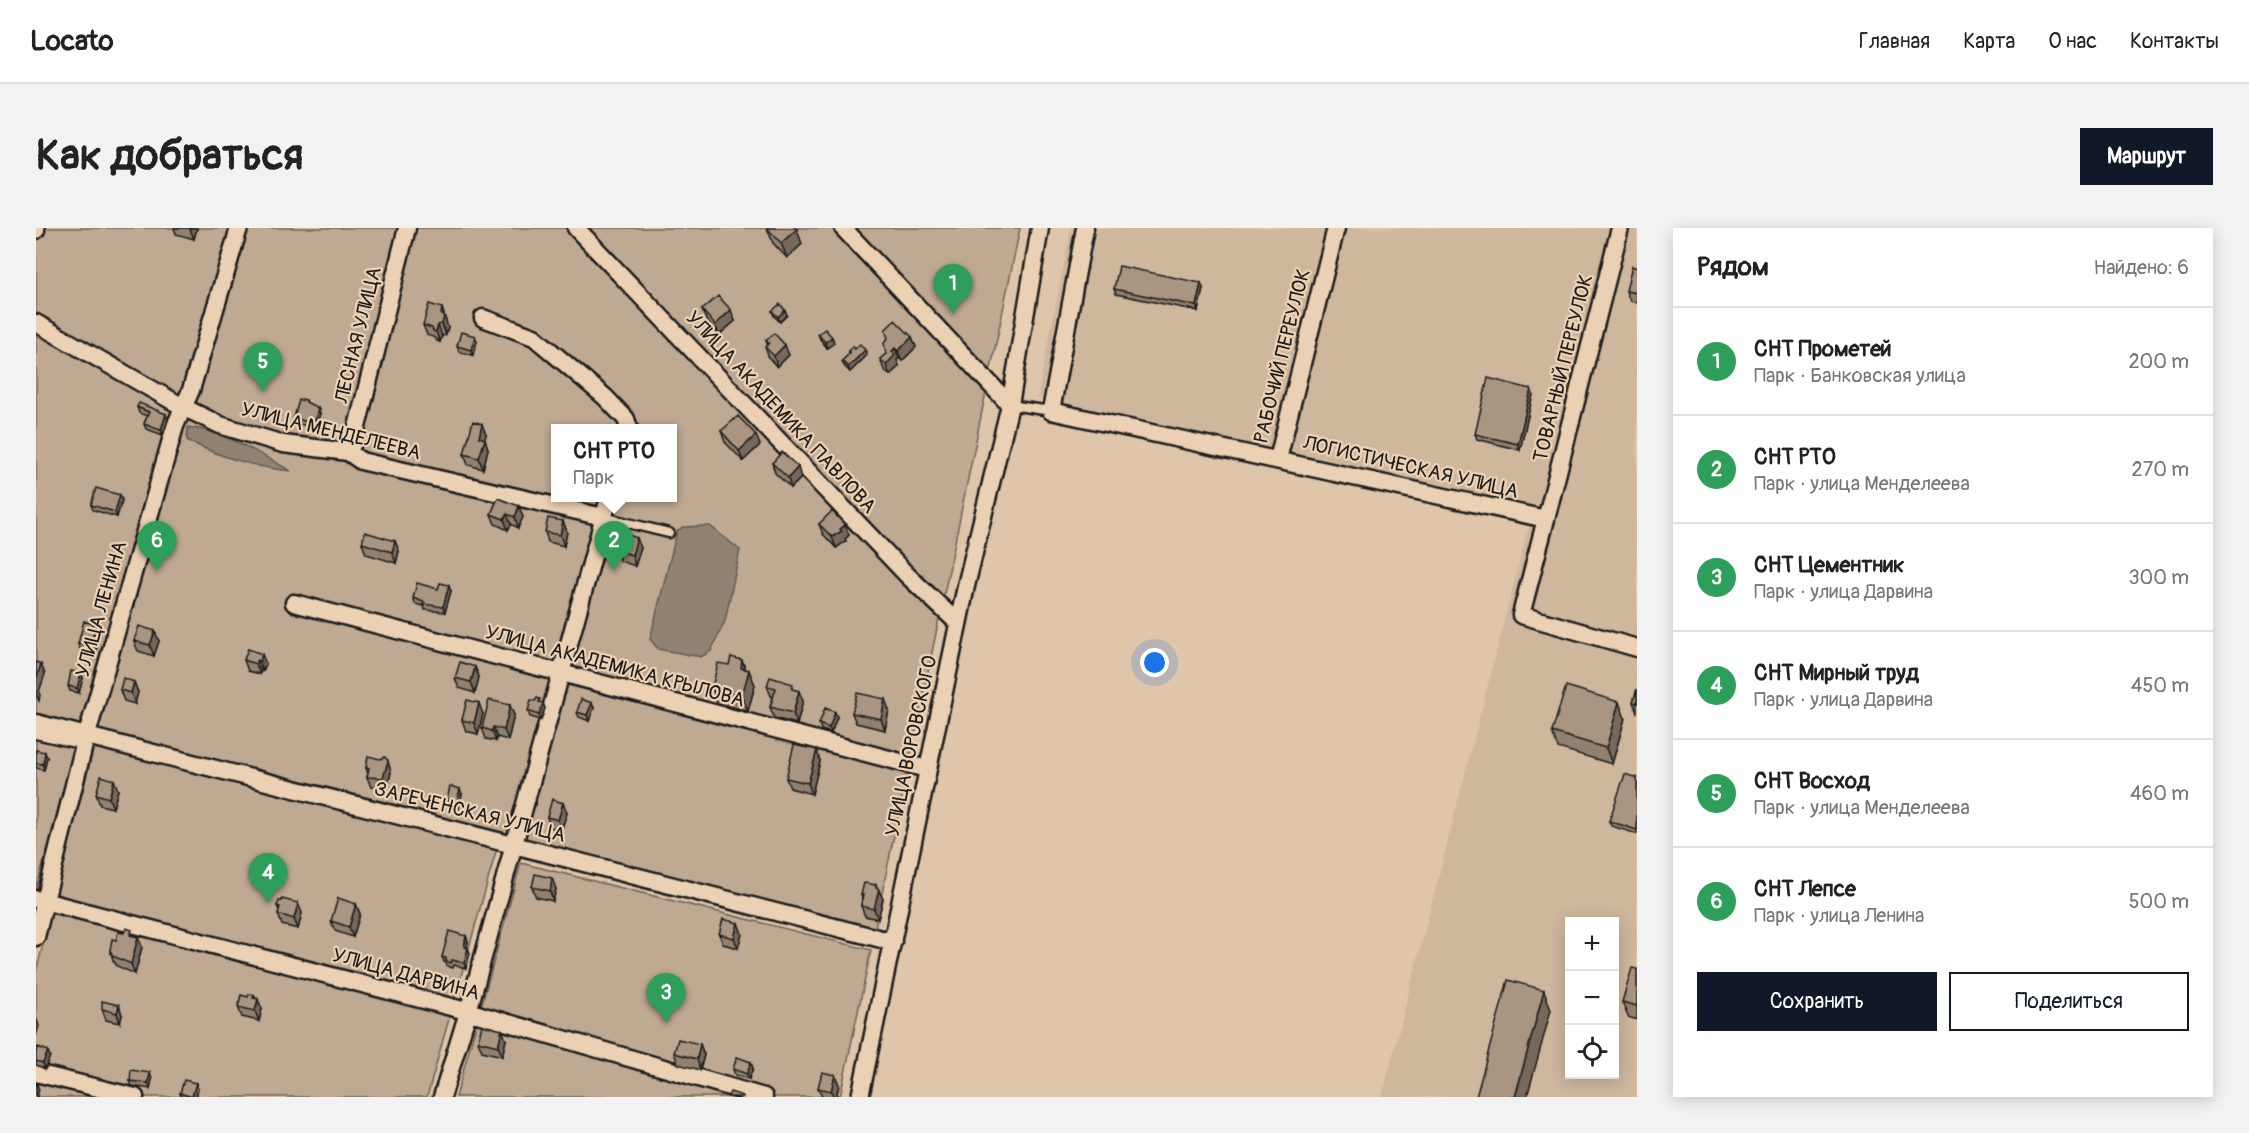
<!DOCTYPE html>
<html lang="ru">
<meta charset="utf-8">
<style>
:root{--surface:#fff;--page:#f2f2f2;--text:#222;--muted:#767676;--line:#e0e0e0;--accent:#111827}
body{margin:0;font-family:Pangolin,sans-serif;background:var(--page);color:var(--text)}
.controls{position:absolute;right:18px;bottom:18px;display:grid;overflow:hidden;border-radius:0px;box-shadow:0 3px 15px #0003}
.controls button{width:54px;height:54px;display:grid;place-items:center;padding:0;border:0;border-bottom:2px solid var(--line);background:var(--surface);color:var(--text);font:30px sans-serif}
.you{position:absolute;left:1119px;top:435px;width:21px;height:21px;margin:-15px;border:4px solid #fff;border-radius:50%;background:#1a73e8;box-shadow:0 0 0 9px #1a73e833}
.badge{display:grid;place-items:center;width:39px;height:39px;border-radius:50%;background:var(--accent);color:#fff;font-size:20px;font-weight:700}
.pin{position:absolute;translate:-50% -50px;filter:drop-shadow(0 2px 3px #0008)}
.pin::after{content:'';position:absolute;top:32px;width:21px;height:18px;background:inherit;clip-path:polygon(0 0,100% 0,50% 100%)}
.popup{position:absolute;left:515px;top:196px;width:126px;height:78px;box-sizing:border-box;display:grid;place-content:center;border-radius:0px;background:var(--surface);filter:drop-shadow(0 2px 4px #0005);font-size:20px;white-space:nowrap;color:var(--muted)}
.popup b{font-size:22px;color:var(--text)}
.popup::after{content:'';position:absolute;left:50%;top:100%;margin-left:-12px;border:12px solid transparent;border-top-color:var(--surface)}
.list{margin:0;padding:0;list-style:none}
h2{display:flex;justify-content:space-between;align-items:center;height:78px;margin:0;padding:0 24px;font-size:26px}
h2 small{font-size:20px;font-weight:400;color:var(--muted)}
.list li{display:grid;grid-template-columns:39px 1fr auto;gap:18px;align-items:center;box-sizing:border-box;height:108px;padding:0 24px;border-top:2px solid var(--line)}
.list b{display:block;font-size:22px;white-space:nowrap}
.list p{margin:0;font-size:20px;white-space:nowrap;color:var(--muted)}
.list em{font-size:20px;font-style:normal;color:var(--muted)}
.actions{display:flex;gap:12px;padding:18px 24px}
.actions a{flex:1;padding:14px 0;border:2px solid var(--accent);border-radius:0px;text-align:center;font-size:21px;color:var(--accent)}
.actions .main{background:var(--accent);color:#fff}
.icon{flex:none;width:33px;height:33px;fill:none;stroke:currentColor;stroke-width:2;stroke-linecap:round;stroke-linejoin:round}
.map{position:relative;flex:none;width:1601px;height:869px;overflow:hidden;border-radius:0px}
header{display:flex;align-items:center;gap:36px;box-sizing:border-box;height:84px;padding:0 30px;background:var(--surface);border-bottom:2px solid var(--line)}
header strong{font-size:28px}
nav{display:flex;gap:33px;margin-inline-start:auto;font-size:21px}
.intro{display:flex;align-items:center;justify-content:space-between;box-sizing:border-box;height:144px;padding:0 36px}
h1{margin:0;font-size:42px}
.button{padding:15px 27px;border-radius:0px;background:var(--accent);color:#fff;font-size:21px;font-weight:700}
main{display:flex;gap:36px;padding:0 36px}
aside{flex:1;background:var(--surface);border-radius:0px;box-shadow:0 3px 15px #0003}
.map>svg:first-child{display:block}
.built{fill:#cfb79e;fill-rule:evenodd}
.green{fill:#bfa992;stroke:#6e6257;stroke-width:1.5;fill-rule:evenodd}
.water{fill:#928272;stroke:#635950;stroke-width:1.5}
.lines{fill:none;stroke-linecap:round;stroke-linejoin:round}
.lane-casing{stroke:#1c1c1c;stroke-width:13}
.street-casing{stroke:#1c1c1c;stroke-width:21}
.lane{stroke:#ecd0b3;stroke-width:8}
.street{stroke:#ecd0b3;stroke-width:16}
.wall{fill:#918070;stroke:#1c1c1c;stroke-width:1.5}
.shaded-wall{fill:#76685b;stroke:#1c1c1c;stroke-width:1.5}
.building{fill:#a99582;stroke:#1c1c1c;stroke-width:1.5}
.labels{text-anchor:middle;dominant-baseline:central;stroke-width:4.5;stroke-linejoin:round;paint-order:stroke}
.street-label{font-size:20px;fill:#1c1c1c;stroke:#ecd0b3}
</style>
<header>
<strong>Locato</strong>
<nav><a>Главная</a><a>Карта</a><a>О нас</a><a>Контакты</a></nav>
</header>
<div class="intro"><h1>Как добраться</h1><a class="button">Маршрут</a></div>
<main>
<div class="map">
<svg width="1601" height="869" viewBox="0 0 1601 869">
<rect width="100%" height="100%" fill="#dfc5aa"/>
<filter id="ink" filterUnits="userSpaceOnUse"><feTurbulence type="fractalNoise" baseFrequency=".0167" numOctaves="2"/><feDisplacementMap in="SourceGraphic" scale="12" xChannelSelector="R" yChannelSelector="G"/><feConvolveMatrix kernelMatrix="1 2 1 2 8 2 1 2 1" color-interpolation-filters="sRGB"/></filter>
<g filter="url(#ink)">
<path class="built" d="M1035,0H1601V869H1346L1498,277L1001,170ZM1534,694H1578V846H1534Z"/>
<path class="green" d="M0,0H984L838,704L465,606L391,869H0V744L62,503L0,488ZM520,200H636V270H520Z
M0,509L39,519L0,662Z
M485,635L835,722L804,869H420Z"/>
<path class="water" d="M152,199C190,204 222,225 255,243C221,240 181,228 151,212Z
M669,298H674L704,322L689,393L675,423L665,429L622,421L614,411L641,303L647,299Z"/>
<g class="lines">
<defs>
<path id="lane" d="M974,177L1015,183
M567,289L633,305
M0,506L48,517"/>
<path id="street" d="M540,0L872,348L922,395
M807,0L974,177
M1049,0L1015,183L1510,291L1485,387L1601,420
M0,2V0
M447,90L498,109L569,169L590,191L593,200
M0,95L147,179L184,197L247,216L312,224L325,233L567,289
M312,224L317,215L371,0
M1242,231L1300,0
M1510,291L1584,0
M258,375L891,541
M0,495L857,714
M0,671L438,785L728,869
M0,709L48,517L139,198L155,162L203,0
M0,845L99,869
M406,869L432,784L573,270
M824,869L930,358L974,177L1004,0"/>
</defs>
<use href="#lane" class="lane-casing"/>
<use href="#street" class="street-casing"/>
<use href="#lane" class="lane"/>
<use href="#street" class="street"/>
</g>
<path class="wall" d="M138,0H161L158,11L140,6Z
M731,0L766,16L751,30L737,15Z
M1601,40V75L1594,73L1590,63Z
M1165,55L1167,60L1162,83L1080,66L1078,61Z
M406,80L412,100L410,107L406,108L404,114L401,113L399,110L391,107L387,97Z
M666,82L699,93L683,107L670,92Z
M749,82L751,87L744,94L738,88L736,83Z
M782,106L796,109L798,115L791,120L784,111Z
M439,108L441,113L437,127L423,124L421,118Z
M876,109L880,119L866,133L863,130L861,132L863,138L854,147L848,142L844,131L850,126Z
M730,113L753,127L741,139L733,130L729,119L732,117Z
M819,121L829,122L831,127L814,144L808,138L806,133L813,126L812,123Z
M1495,161L1497,166L1484,222L1441,211L1439,206Z
M270,172L271,175L282,180L284,185L280,201L260,195L258,190L266,173Z
M101,179L132,192L127,207L110,201L108,196L111,188L103,185Z
M685,203L724,217L707,233L689,214Z
M450,206L449,211L452,221L447,241L432,237L428,226Z
M736,235L765,250L755,260L739,245Z
M84,267L86,272L81,289L57,282L55,277Z
M462,270L487,289L482,300L475,296L472,302L459,296L455,286Z
M527,293L531,304L528,318L512,314L509,304Z
M783,296L813,307L809,311L810,313L800,320L787,306Z
M581,310L605,320L599,338L584,333L580,322L582,315Z
M359,313L363,323L360,335L330,326L326,315Z
M402,361L415,363L409,384L389,382L388,378L379,376L377,370Z
M60,397L64,407L58,430L46,426L42,416Z
M98,413H123L118,428L102,423Z
M212,421L230,436L227,443L225,442L224,446L212,443L208,432Z
M439,439L443,449L439,465L423,460L419,450Z
M710,441L719,457L712,483L681,475L676,460Z
M47,450L43,465L34,463L32,458Z
M98,454L102,464L99,476L88,473L84,462Z
M731,458L760,462L767,473L761,496L738,490L734,479L737,469L735,468Z
M1601,461V485L1597,474Z
M506,475L509,480L505,492L494,489L492,483Z
M558,480L553,493L543,489L541,484Z
M853,482L849,502L820,495L816,485Z
M447,486L442,506L430,503L426,492Z
M478,487L472,512L461,509L460,513L450,511L446,500Z
M801,489L795,505L785,502L783,496Z
M1589,490L1576,536L1522,520L1516,504Z
M0,522L11,529L8,542L0,540Z
M784,533L776,566L754,560L750,550Z
M330,540L355,544L351,561L335,559L331,549L332,546Z
M1601,550V606L1575,598L1573,593Z
M82,562L77,580L64,577L60,566Z
M426,566L423,580L413,578L411,572Z
M527,575L531,585L525,603L514,599L511,589Z
M840,657L847,671L842,691L829,688L825,678L826,670L825,667Z
M496,659L520,661L517,673L500,669Z
M320,676L324,686L317,709L299,703L295,693Z
M241,678L266,685L262,701L246,697L242,686L243,683Z
M702,695L706,706L702,720L687,716L683,706Z
M98,708L106,719L99,746L81,738L77,732L74,722L80,712Z
M430,708L432,713L431,719L434,725L430,740L418,737L417,740L411,738L410,735L408,734L406,729Z
M1601,741V792L1592,789L1586,774Z
M218,767L226,781L223,793L206,789L202,779L212,769Z
M83,777L86,787L84,795L70,792L66,781Z
M466,802L470,812L466,828L446,823L442,813Z
M664,816L668,827L664,842L642,836L638,825Z
M0,824L14,828L9,841L0,837Z
M717,840L713,851L699,847L697,841Z
M799,847L803,857L800,869H786L782,860Z
M116,851L114,861L96,858L94,853Z
M162,861L160,869H145L144,865Z"/>
<path class="shaded-wall" d="M154,0H161L158,11L154,1Z
M761,1L766,16L751,30L745,15Z
M1165,55L1167,60L1162,83L1160,78Z
M406,80L412,100L410,107L406,96L405,86Z
M695,82L699,93L683,107L679,97Z
M749,82L751,87L744,94L742,89Z
M402,97L406,108L404,114L400,104Z
M439,108L441,113L437,127L435,122Z
M796,109L798,115L791,120L789,114Z
M876,109L880,119L866,133L862,123Z
M749,117L753,127L741,139L738,128Z
M859,120L863,130L861,132L863,138L854,147L850,137L856,123Z
M829,122L831,127L814,144L812,139Z
M1495,161L1497,166L1484,222L1482,216Z
M282,180L284,185L280,201L278,196Z
M130,186L132,192L127,207L125,202Z
M446,196L450,206L449,211L452,221L447,241L443,230V209Z
M720,207L724,217L707,233L703,223Z
M762,239L765,250L755,260L752,250Z
M84,267L86,272L81,289L79,284Z
M483,278L487,289L482,300L479,289Z
M471,286L475,296L472,302L468,291Z
M527,293L531,304L528,318L524,307Z
M809,297L813,307L809,311L810,313L800,320L796,309Z
M601,310L605,320L599,338L596,327Z
M359,313L363,323L360,335L356,324Z
M413,357L415,363L409,384L407,379Z
M60,397L64,407L58,430L54,419Z
M119,403L123,413L118,428L114,417Z
M226,426L230,436L227,443L224,433Z
M221,432L225,442L224,446L220,436Z
M706,432L712,447L713,442L719,457L712,483L706,468L705,440Z
M5,436L9,446L3,464L4,467L3,473L0,466V451Z
M439,439L443,449L439,465L435,454Z
M45,445L47,450L43,465L41,460Z
M98,454L102,464L99,476L95,465Z
M763,463L767,473L761,496L757,485Z
M849,471L853,482L849,502L845,491Z
M1583,474L1589,490L1576,536L1570,520Z
M443,475L447,486L442,506L438,495Z
M507,475L509,480L505,492L503,487Z
M556,475L558,480L553,493L551,487Z
M474,477L478,487L472,512L468,502Z
M799,484L801,489L795,505L793,500Z
M457,499L461,509L460,513L456,503Z
M781,522L784,533L776,566L772,555Z
M9,524L11,529L8,542L7,536Z
M352,533L355,544L351,561L347,550Z
M78,552L82,562L77,580L73,570Z
M424,561L426,566L423,580L421,575Z
M527,575L531,585L525,603L522,592Z
M516,650L520,661L517,673L514,663Z
M840,657L847,671L842,691L838,681Z
M262,675L266,685L262,701L258,691Z
M320,676L324,686L317,709L313,699Z
M702,695L706,706L702,720L698,710Z
M430,708L432,713L430,724L428,719Z
M102,709L106,719L99,746L95,736Z
M432,720L434,725L430,740L428,735Z
M1508,762L1515,782L1491,869H1479Z
M218,767L221,776L222,771L226,781L223,793L219,783L217,770Z
M83,777L86,787L84,795L81,785Z
M1,792L3,798L0,808V796Z
M466,802L470,812L466,828L462,818Z
M664,816L668,827L664,842L661,831Z
M12,823L14,828L9,841L7,835Z
M715,834L717,840L713,851L711,846Z
M114,845L116,851L114,861L112,855Z
M799,847L803,857L800,869H798L795,863Z
M0,854L3,861L1,869H0Z
M160,855L162,861L160,869H156Z"/>
<path class="building" d="M731,0H760L761,1L745,15Z
M1083,38L1165,55L1160,78L1078,61Z
M1596,38L1601,40V65L1590,63Z
M682,68L695,82L679,97L666,82Z
M393,76L406,80L405,86L408,89L406,96L402,97L400,104L397,103L396,100L387,97Z
M744,76L749,82L742,89L736,83Z
M859,92L876,109L862,123L859,120L856,123L859,127L850,137L844,131L850,126L848,115L852,110L849,102Z
M789,101L796,109L789,114L782,106Z
M425,104L439,108L435,122L421,118Z
M738,105L749,117L738,128L729,119L733,115L730,113Z
M824,116L829,122L812,139L806,133L814,125L812,123L817,118L819,121Z
M1452,150L1495,161L1482,216L1439,206Z
M266,171L270,172V174L282,180L278,196L258,190L263,172L266,173Z
M103,175L130,186L125,202L108,196L113,184L101,179Z
M702,188L720,207L703,223L685,203Z
M437,193L446,196L443,209L449,211L443,230L428,226Z
M746,224L762,239L752,250L736,235Z
M60,260L84,267L79,284L55,277Z
M462,270L483,278L479,289L471,286L468,291L455,286Z
M796,283L809,297L804,301L806,303L796,309L783,296Z
M512,290L527,293L524,307L509,304Z
M329,304L359,313L356,324L326,315Z
M583,304L601,310L596,327L580,322L584,311L581,310Z
M381,355L402,361L404,355L413,357L407,379L387,376L388,374L377,370Z
M48,393L60,397L54,419L42,416Z
M103,398L119,403L114,417L98,413Z
M212,421L226,426L224,433L221,432L220,436L208,432Z
M695,429L706,432L705,440L713,442L706,468L676,460L682,435L693,437Z
M0,434L5,436L0,451Z
M424,434L439,439L435,454L419,450Z
M35,443L45,445L41,460L32,458Z
M734,449L757,456L756,461L763,463L757,485L734,479L740,460L731,458Z
M87,450L98,454L95,465L84,462Z
M1530,458L1583,474L1570,520L1516,504Z
M1601,461V475L1597,474Z
M821,465L849,471L845,491L816,485Z
M501,470L504,471L503,474L507,475L503,487L492,483L495,472L499,473Z
M545,471L556,475L551,487L541,484Z
M431,472L443,475L438,495L426,492Z
M453,472L474,477L468,502L457,499L456,503L446,500Z
M789,480L799,484L793,500L783,496Z
M758,517L781,522L772,555L750,550Z
M0,522L9,524L7,536L0,535Z
M332,528L344,531L349,529L352,533L347,550L331,549L333,540H330Z
M1589,546L1601,550V602L1573,593Z
M65,548L78,552L73,570L60,566Z
M414,558L424,561L421,575L411,572Z
M516,571L527,575L522,592L511,589Z
M499,646L516,650L514,663L496,659Z
M828,655L840,657V660L843,661L838,681L825,678L827,667H825Z
M302,670L320,676L313,699L295,693Z
M246,671L262,675L258,691L242,686L244,679L241,678L243,673H246Z
M687,691L702,695L698,710L683,706Z
M90,700L96,702L94,707L102,709L95,736L77,728L74,722L76,711L80,712L82,704L88,705Z
M413,703L430,708L428,719L432,720L428,735L416,732L415,735L410,733V730L406,729Z
M1596,740L1601,741V778L1586,774Z
M1472,752L1508,762L1479,869H1440Z
M213,766L218,767L217,770L222,771L219,783L202,779L205,767L212,769Z
M66,773L83,777L81,785L66,781Z
M446,797L466,802L462,818L442,813Z
M642,811L664,816L661,831L638,825Z
M2,819L12,823L7,835L0,833V824Z
M701,829L715,834L711,846L697,841Z
M95,842L114,845L112,855L94,853Z
M786,844L799,847L795,863L782,860Z
M148,852L160,855L156,869L144,865Z
M694,864L707,868V869H692Z"/>
</g>
<g class="labels">
<g class="street-label">
<text transform="translate(322 107) rotate(-76)">ЛЕСНАЯ УЛИЦА</text>
<text transform="translate(1246 128) rotate(-76)">РАБОЧИЙ ПЕРЕУЛОК</text>
<text transform="translate(1527 140) rotate(-76)">ТОВАРНЫЙ ПЕРЕУЛОК</text>
<text transform="translate(745 184) rotate(47)">УЛИЦА АКАДЕМИКА ПАВЛОВА</text>
<text transform="translate(295 203) rotate(14)">УЛИЦА МЕНДЕЛЕЕВА</text>
<text transform="translate(1375 239) rotate(13)">ЛОГИСТИЧЕСКАЯ УЛИЦА</text>
<text transform="translate(65 381) rotate(-74)">УЛИЦА ЛЕНИНА</text>
<text transform="translate(579 438) rotate(15)">УЛИЦА АКАДЕМИКА КРЫЛОВА</text>
<text transform="translate(875 518) rotate(-78)">УЛИЦА ВОРОВСКОГО</text>
<text transform="translate(434 584) rotate(14)">ЗАРЕЧЕНСКАЯ УЛИЦА</text>
<text transform="translate(370 746) rotate(15)">УЛИЦА ДАРВИНА</text>
</g>
</g>
</svg>
<div class="controls">
<button>+</button>
<button>−</button>
<button><svg class="icon" aria-label="locate" viewBox="0 0 24 24"><circle cx="12" cy="12" r="6"/><path d="M12 2v4M12 18v4M2 12h4M18 12h4"/></svg></button>
</div>
<div class="you"></div>
<div class="pin badge" style="left:917px;top:86px;background:#2e9e5b">1</div>
<div class="pin badge" style="left:578px;top:343px;background:#2e9e5b">2</div>
<div class="popup"><b>СНТ РТО</b>Парк</div>
<div class="pin badge" style="left:630px;top:795px;background:#2e9e5b">3</div>
<div class="pin badge" style="left:232px;top:675px;background:#2e9e5b">4</div>
<div class="pin badge" style="left:227px;top:164px;background:#2e9e5b">5</div>
<div class="pin badge" style="left:121px;top:343px;background:#2e9e5b">6</div>
</div>
<aside>
<h2>Рядом<small>Найдено: 6</small></h2>
<ul class="list">
<li><span class="badge" style="background:#2e9e5b">1</span><div><b>СНТ Прометей</b><p>Парк · Банковская улица</p></div><em>200 m</em></li>
<li><span class="badge" style="background:#2e9e5b">2</span><div><b>СНТ РТО</b><p>Парк · улица Менделеева</p></div><em>270 m</em></li>
<li><span class="badge" style="background:#2e9e5b">3</span><div><b>СНТ Цементник</b><p>Парк · улица Дарвина</p></div><em>300 m</em></li>
<li><span class="badge" style="background:#2e9e5b">4</span><div><b>СНТ Мирный труд</b><p>Парк · улица Дарвина</p></div><em>450 m</em></li>
<li><span class="badge" style="background:#2e9e5b">5</span><div><b>СНТ Восход</b><p>Парк · улица Менделеева</p></div><em>460 m</em></li>
<li><span class="badge" style="background:#2e9e5b">6</span><div><b>СНТ Лепсе</b><p>Парк · улица Ленина</p></div><em>500 m</em></li>
</ul>
<div class="actions"><a class="main">Сохранить</a><a>Поделиться</a></div>
</aside>
</main>
